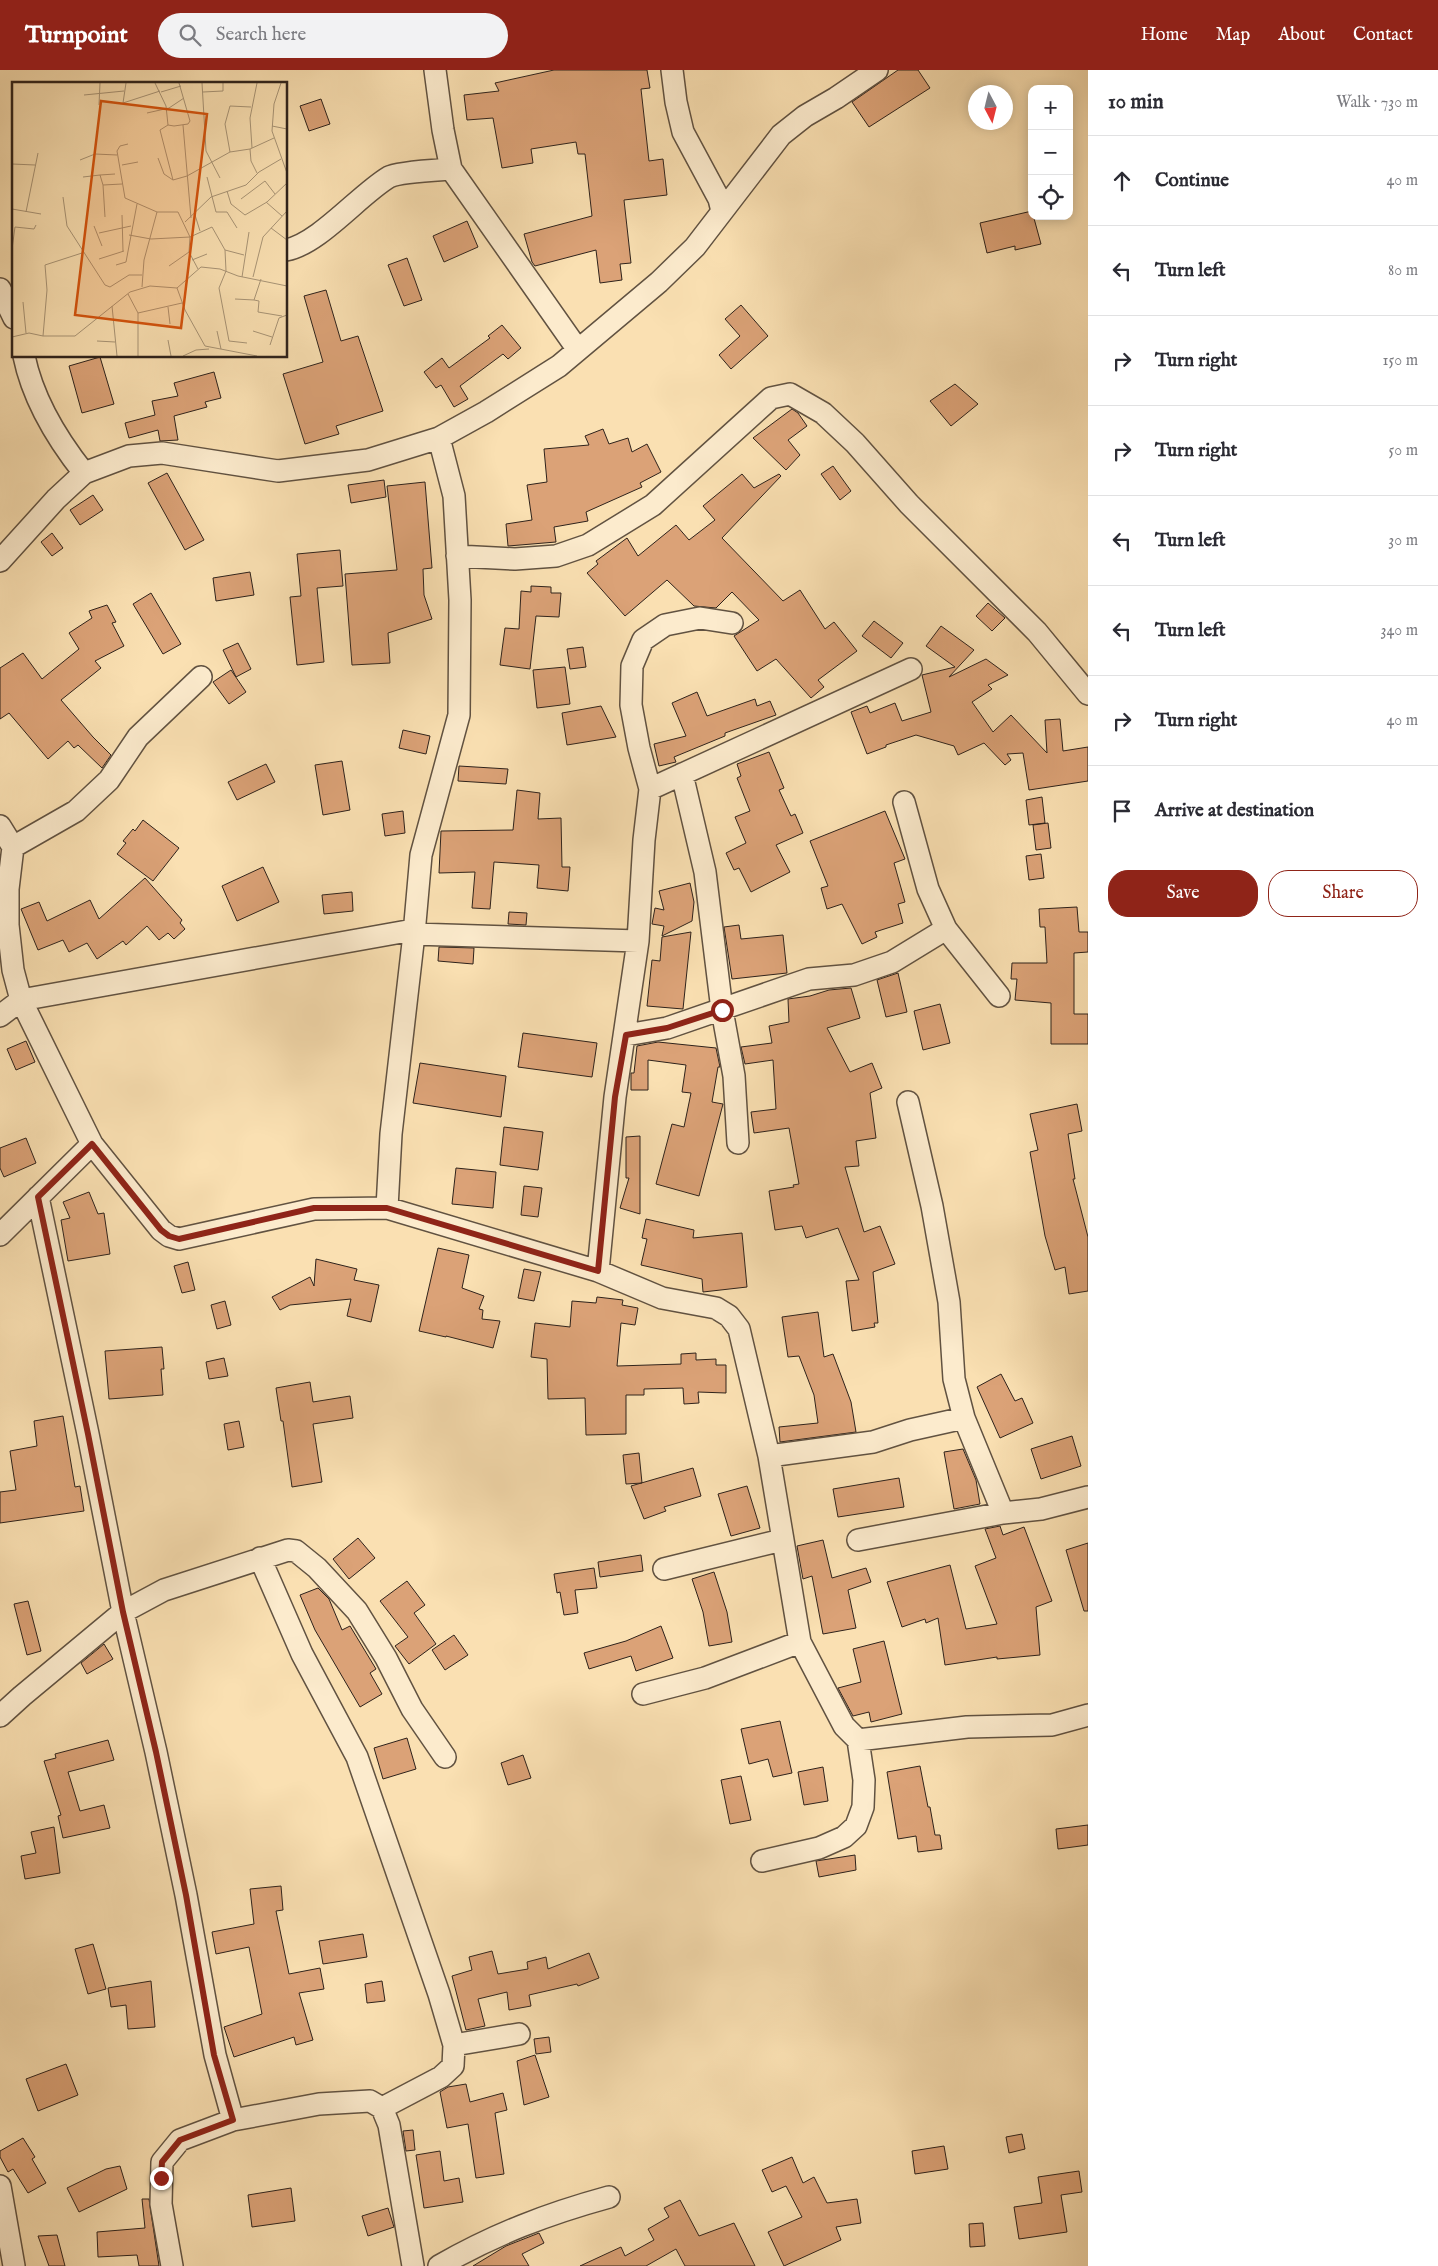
<!DOCTYPE html>
<meta charset="utf-8">
<style>
:root{--surface:#fff;--page:#f2f2f3;--text:#2b2b33;--muted:#7c7c81;--line:#e1e1e2;--accent:#8f2418}
body{margin:0;font-family:"IM FELL English",serif;background:var(--page);color:var(--text)}
.controls{position:absolute;right:15px;top:15px;display:grid;overflow:hidden;border-radius:10px;box-shadow:0 2px 12px #0003}
.controls button{width:45px;height:45px;display:grid;place-items:center;padding:0;border:0;border-bottom:1px solid var(--line);background:var(--surface);color:var(--text);font:25px sans-serif}
.compass{position:absolute;left:968px;top:15px;width:45px;height:45px;border-radius:50%;background:var(--surface);box-shadow:0 2px 12px #0003;rotate:173deg}
.stop{position:absolute;width:15px;height:15px;margin:-11px;border:4px solid #8f2418;border-radius:50%;background:#fff}
.stop.end{background:#8f2418;border-color:#fff;box-shadow:0 1px 5px #0008}
.list{margin:0;padding:0;list-style:none}
h2{display:flex;justify-content:space-between;align-items:center;height:65px;margin:0;padding:0 20px;font-size:21px}
h2 small{font-size:16px;font-weight:400;color:var(--muted)}
.list li{display:grid;grid-template-columns:32px 1fr auto;gap:15px;align-items:center;box-sizing:border-box;height:90px;padding:0 20px;border-top:1px solid var(--line)}
.list b{display:block;font-size:19px;white-space:nowrap}
.list em{font-size:16px;font-style:normal;color:var(--muted)}
.actions{display:flex;gap:10px;padding:15px 20px}
.actions a{flex:1;padding:11px 0;border:1px solid var(--accent);border-radius:20px;text-align:center;font-size:18px;color:var(--accent)}
.actions .main{background:var(--accent);color:#fff}
.icon{flex:none;width:28px;height:28px;fill:none;stroke:currentColor;stroke-width:2;stroke-linecap:round;stroke-linejoin:round}
.map{position:relative;flex:none;width:1088px;height:2196px;overflow:hidden}
header{display:flex;align-items:center;gap:30px;box-sizing:border-box;height:70px;padding:0 25px;background:var(--accent);color:#fff}
header strong{font-size:24px}
nav{display:flex;gap:28px;margin-inline-start:auto;font-size:18px}
.search{width:350px;height:45px;background:var(--page);display:flex;align-items:center;gap:12px;box-sizing:border-box;padding:0 18px;border-radius:28px;color:var(--muted);font-size:19px}
main{display:flex}
aside{flex:1;background:var(--surface)}
.map>svg:first-child{display:block}
.building{fill:#dba277;stroke:#2e221b}
.lines{fill:none;stroke-linecap:round;stroke-linejoin:round}
.minor-casing{stroke:#615241;stroke-width:24}
.minor{stroke:#fcebcd;stroke-width:21}
.route{stroke:#8f2418;stroke-width:6}
.inset-road{fill:none;stroke:#a89476;stroke-width:1}
.view{fill:#d5540e;fill-opacity:0.15;stroke:#d5540e;stroke-width:2.5}
.inset-edge{fill:none;stroke:#2e221b;stroke-width:2.5}
</style>
<header>
<strong>Turnpoint</strong>
<div class="search"><svg class="icon" aria-label="search" viewBox="0 0 24 24"><circle cx="10" cy="10" r="6"/><path d="M15 15l6 6"/></svg>Search here</div>
<nav><a>Home</a><a>Map</a><a>About</a><a>Contact</a></nav>
</header>
<main>
<div class="map">
<svg width="1088" height="2196" viewBox="0 0 1088 2196">
<rect width="100%" height="100%" fill="#fae0b2"/>
<filter id="stains"><feTurbulence type="fractalNoise" baseFrequency=".004" numOctaves="4"/><feColorMatrix values="0 0 0 0 .2 0 0 0 0 .09 0 0 0 0 .02 0 0 0 .5 -.17"/></filter>
<radialGradient id="worn" r=".72"><stop offset=".6" stop-color="#630" stop-opacity="0"/><stop offset="1" stop-color="#630" stop-opacity=".3"/></radialGradient>
<path class="building" d="M554,0H647L650,18L641,19L649,91L663,89L667,125L624,130L631,193L620,194L622,210L600,213L596,180L535,196L532,192L524,164L592,146L585,84H578L576,72L531,79L533,93L502,98L493,48L467,50L464,25L499,21L495,13Z
M898,0H918L930,18L869,57L852,32Z
M321,29L330,54L309,61L300,36Z
M1032,141L1041,174L1015,180V176L987,183L980,153Z
M467,151L478,177L444,192L433,166Z
M407,188L422,230L404,236L388,195Z
M326,220L341,271L358,266L383,341L336,356L339,364L305,374L283,304L323,292L304,226Z
M741,235L768,266L731,299L719,285L740,266L725,249Z
M502,255L521,278L508,289L503,284L460,316L468,329L454,337L441,315L436,318L424,302L442,288L449,298L490,268L488,266Z
M100,287L114,334L82,343L69,296Z
M214,302L221,328L205,332L207,337L174,346L178,370L160,371L158,360L129,368L125,353L155,345L152,331L178,326L174,313Z
M955,314L978,334L951,356L930,331Z
M792,339L798,343L807,356L788,370L800,385L786,400L753,368Z
M603,359L609,374L628,368L632,382L647,374L661,402L640,413L642,417L586,442L588,451L554,457L556,472L508,476L506,454L532,450L527,415L547,412L544,379L589,375L585,366Z
M833,396L851,421L840,430L821,404Z
M167,403L204,470L185,480L148,413Z
M742,404L754,418L779,404L781,406L722,468L783,531L800,520L825,559L834,552L857,581L818,610L824,617L811,628L776,589L757,601L734,566L759,550L732,522L716,538L694,536L667,510L625,546L587,503L598,494L596,491L627,468L638,486L676,455L689,470L715,450L703,436Z
M384,410L386,427L351,433L348,415Z
M425,412L432,498L423,499L424,525L432,549L388,563L390,593L352,595L345,504L397,500L387,416Z
M93,425L103,440L80,455L70,440Z
M52,463L63,478L52,486L41,472Z
M340,480L343,516L317,518L324,592L297,595L290,527L301,526L297,484Z
M250,502L254,525L216,531L213,508Z
M531,516L551,517V523H561L559,547L536,546L530,599L500,595L505,558L519,559L521,521L531,522Z
M151,523L181,574L163,584L133,534Z
M988,533L1005,548L992,561L976,546Z
M107,535L116,552L112,553L124,576L95,591L101,598L61,630L93,667L111,685L102,698L78,675L74,678L68,671L48,689L9,643L0,649V598L23,583L42,609L79,579L69,563L92,548L89,541Z
M874,551L903,573L891,588L862,566Z
M941,556L974,580L949,607L986,589L1008,605L988,615L992,619L972,632L993,662L1011,645L1047,683L1045,650L1060,649L1063,681L1088,677V711L1029,720L1023,683L1007,684L1011,690L1005,695L984,673L958,685L954,676L916,665L886,675V677L867,684L851,642L867,636L870,643L895,633L902,651L931,642L922,605L955,597L926,576Z
M238,573L251,599L236,607L223,580Z
M583,577L586,597L570,599L567,579Z
M565,597L570,634L537,638L533,600Z
M231,600L246,622L229,634L213,612Z
M697,622L707,646L755,629L757,636L770,631L776,645L725,663V666L674,687L676,692L659,696L654,674L686,666L672,633Z
M601,636L616,667L567,675L562,643Z
M403,660L430,666L426,684L399,678Z
M769,682L784,718L779,720L791,746L795,744L803,763L776,775L790,802L751,822L739,798L734,800L726,783L746,773L735,747L750,741L737,708L741,706L737,694Z
M342,691L350,740L323,745L315,695Z
M266,694L275,712L237,730L228,712Z
M459,696L508,699L506,714L458,711Z
M517,720L540,723L538,749L561,748L562,797H570L568,821L537,818L539,795L494,792L490,839L472,838L475,802L439,803L441,761L513,760Z
M1042,727L1045,753L1029,755L1026,730Z
M403,741L405,763L385,766L382,744Z
M885,741L905,789L894,793L905,832L898,834L903,853L875,862L877,867L862,874L842,834L827,839L821,818L828,816L810,771Z
M143,750L179,778L153,811L117,784L126,773L123,771L133,759L135,761Z
M1048,753L1051,778L1036,780L1033,755Z
M1041,784L1044,808L1029,810L1026,786Z
M263,797L279,832L237,851L222,816Z
M145,808L182,850L180,853L185,859L174,869L168,863L159,870L147,856L126,875L123,871L97,889L87,873L69,882L63,870L38,880L21,839L39,832L47,851L90,830L99,849Z
M690,813L694,832L692,851L662,866L664,856L652,854L655,838L664,840L659,821Z
M352,822L353,841L324,844L322,825Z
M1077,837L1079,862H1088V882L1074,883V944H1088V974H1051V933L1015,930L1017,909H1011L1012,893H1047L1045,857H1040L1039,839Z
M509,842L527,843L526,855L508,854Z
M739,855L741,869L783,865L787,903L732,909L724,857Z
M691,862L683,939L647,936L652,890L660,891L662,867Z
M439,877L474,878L473,894L438,891Z
M898,903L907,942L886,947L877,910Z
M851,918L860,948L827,958L850,1002L872,993L882,1018L870,1023L876,1068L856,1071L859,1096L845,1097L864,1162L880,1156L895,1194L873,1202L878,1253H874L875,1257L852,1261L846,1211L859,1210L838,1158L806,1168L802,1156L775,1160L769,1121L794,1117L793,1115L799,1114L789,1058L754,1063L751,1042L776,1039L773,990L745,994L741,977L772,973L769,956L789,952L788,929L810,926L829,920Z
M940,934L950,973L923,980L914,941Z
M523,963L597,973L592,1007L518,997Z
M26,971L35,992L16,1000L7,979Z
M658,972L716,978L720,997H718L712,1032L723,1034L699,1126L656,1114L672,1054L684,1057L691,1023L682,1022L686,995L648,990V1020H631V1003H634L637,976Z
M420,993L506,1006L501,1047L413,1033Z
M1077,1034L1082,1061L1068,1064L1075,1109H1073L1088,1167V1221L1069,1224L1065,1197L1055,1200L1045,1166L1030,1082L1038,1080L1030,1044Z
M504,1057L543,1062L538,1100L500,1095Z
M640,1066V1144L620,1138L629,1108H626V1067Z
M26,1068L36,1093L4,1107L0,1098V1078Z
M456,1098L496,1102L493,1138L452,1134Z
M524,1116L542,1118L538,1147L521,1145Z
M89,1122L98,1144L104,1143L110,1184L68,1191L61,1150L70,1148L63,1132Z
M646,1149L694,1160L693,1168L742,1163L747,1217L703,1222L702,1209L641,1195L647,1169L642,1168Z
M438,1178L469,1185L462,1218L484,1226L479,1239L483,1240L482,1249L500,1251L493,1278L446,1266V1267L419,1261Z
M316,1189L357,1199L354,1210L379,1215L371,1252L347,1246L351,1229L290,1235L280,1240L272,1227L310,1207L314,1216Z
M188,1192L195,1220L182,1223L174,1196Z
M524,1199L541,1202L534,1231L518,1228Z
M597,1227L623,1230L622,1235L638,1238L635,1255L621,1253L617,1296L681,1294V1284L696,1283V1290L716,1289V1295H726V1323L698,1322L699,1333L684,1334L683,1318L644,1319V1325H626V1364L586,1365L585,1328L548,1329L547,1289L531,1287L535,1253L570,1257L572,1231L596,1233Z
M225,1231L231,1255L217,1259L211,1235Z
M818,1242L824,1287L833,1284L851,1332L856,1362L780,1372L779,1357L818,1353L814,1325L799,1286L788,1287L782,1247Z
M162,1277L164,1299H161L163,1325L109,1329L105,1281Z
M224,1288L228,1306L209,1309L206,1292Z
M1001,1304L1015,1331L1022,1328L1033,1353L1000,1368L977,1317Z
M310,1312L313,1332L350,1326L353,1348L313,1354L322,1412L292,1417L283,1351H281L276,1318Z
M63,1346L75,1417L80,1416L84,1441L0,1453V1422L16,1420L10,1381L37,1376L34,1351Z
M239,1351L244,1377L228,1380L224,1354Z
M1072,1366L1081,1396L1041,1409L1031,1379Z
M963,1379L976,1410L980,1434L954,1439L944,1382Z
M639,1383L642,1413L626,1414L623,1385Z
M693,1398L701,1426L664,1437L666,1441L644,1449L631,1416Z
M899,1408L904,1437L838,1447L833,1419Z
M747,1416L760,1458L731,1466L718,1424Z
M1000,1456L1003,1465L1024,1457L1052,1531L1036,1537L1040,1585L997,1589V1587L945,1595L938,1548L926,1553L925,1549L902,1557L887,1512L950,1495L966,1559L997,1554L975,1496L996,1488L985,1459Z
M358,1468L375,1488L349,1509L333,1489Z
M823,1470L832,1508L866,1498L871,1512L848,1520L856,1558L823,1564L812,1506L803,1509L797,1476Z
M1088,1473V1541H1084L1066,1480Z
M641,1485L643,1501L600,1507L598,1492Z
M594,1498L597,1518L575,1520L578,1543L564,1545L560,1522L557,1523L554,1504Z
M714,1502L727,1542L732,1572L709,1576L703,1542L692,1509Z
M407,1511L425,1535L414,1543L436,1574L409,1594L395,1576L408,1567L380,1531Z
M318,1518L329,1529L342,1560L350,1556L376,1599L370,1603L382,1624L360,1637L315,1560L300,1525Z
M28,1531L41,1581L27,1585L14,1534Z
M661,1556L673,1588L636,1601L631,1586L589,1599L584,1583L626,1571Z
M454,1565L468,1585L445,1600L432,1580Z
M884,1571L902,1644L871,1652L869,1642L853,1646L838,1618L861,1612L853,1579Z
M104,1574L113,1589L87,1604L81,1593Z
M780,1651L792,1703L773,1707L768,1689L749,1694L741,1659Z
M407,1668L416,1699L383,1709L374,1678Z
M108,1670L114,1690L68,1702L80,1741L104,1735L110,1758L63,1768L58,1746L61,1745L44,1691L56,1688L55,1684Z
M523,1685L531,1708L508,1715L501,1693Z
M920,1696L928,1737H930L935,1765H940L942,1779L918,1782L916,1766L898,1769L887,1702Z
M823,1697L828,1731L804,1735L798,1702Z
M741,1706L751,1750L730,1754L721,1710Z
M1088,1755V1775L1058,1779L1056,1759Z
M54,1757L60,1803L25,1809L21,1786L36,1783L31,1762Z
M855,1785L856,1800L819,1807L816,1791Z
M281,1816L283,1840L276,1841L289,1904L320,1898L324,1919L299,1923L313,1970L296,1975L294,1967L234,1987L224,1957L262,1944L249,1877L216,1884L212,1862L254,1854L250,1819Z
M363,1864L367,1887L323,1894L319,1871Z
M93,1874L106,1919L88,1924L75,1879Z
M492,1881L498,1904L528,1899L527,1892L546,1887L548,1899L589,1883L599,1908L578,1916L577,1914L529,1925L531,1936L509,1940L507,1922L478,1929L485,1956L466,1960L452,1906L472,1900L469,1887Z
M151,1911L155,1957L128,1959L126,1935L111,1937L108,1918Z
M382,1911L385,1931L367,1933L365,1914Z
M549,1967L551,1982L536,1984L534,1969Z
M535,1985L549,2027L524,2035L517,1991Z
M66,1994L78,2025L38,2041L26,2009Z
M466,2014L470,2032L503,2023L507,2040L495,2043L504,2104L476,2108L468,2054L447,2058L440,2022L448,2017Z
M413,2060L415,2080L406,2081L403,2061Z
M1022,2064L1025,2079L1009,2083L1006,2067Z
M23,2068L35,2087L32,2089L46,2113L28,2123L13,2099L8,2102L0,2087V2081Z
M944,2076L948,2099L915,2104L912,2081Z
M440,2081L444,2111L459,2108L463,2132L424,2138L416,2085Z
M792,2087L803,2113L814,2107L827,2133L857,2129L861,2153L836,2157L841,2170L784,2196L768,2162L802,2147L786,2116L772,2122L762,2100Z
M120,2096L127,2119L79,2142L67,2118L106,2099Z
M1079,2101L1082,2122L1061,2125L1067,2162L1019,2169L1014,2137L1042,2133L1038,2107Z
M291,2118L295,2151L252,2157L248,2125Z
M142,2129H149L159,2196H139L137,2185L98,2187L97,2162L145,2158Z
M680,2130L699,2166L734,2153L755,2196H685L676,2179L646,2196H580L621,2177L625,2186L654,2170L648,2159L669,2147L664,2138Z
M388,2138L394,2157L368,2166L362,2146Z
M983,2153L985,2176L970,2177L969,2154Z
M539,2163L544,2173L522,2184L529,2196H473L506,2176Z
M57,2165L65,2196H49L38,2166Z"/>
<g class="lines">
<defs>
<path id="minor" d="M672,0L676,32L683,62L719,129L722,141
M451,99L578,280
M286,180C319,174 360,124 389,107C398,102 438,100 451,99L443,60L435,0
M0,219L14,248
M24,286C33,330 57,369 84,403
M457,486L515,489L556,486L588,475L653,435L771,328L790,324L823,343L855,373L909,434L1037,562L1088,624
M0,491L56,429L84,403L129,386L162,383L278,401L368,390L439,368L486,342L559,296L659,212L695,177L781,65L805,46L836,28L877,0
M682,704L705,802L722,940L734,1006L738,1073
M650,719L911,599
M904,732L928,819L946,859L999,926
M0,756L13,777L8,819V855L13,900L21,930L92,1074L161,1160L169,1166L179,1169L314,1139L387,1138L598,1201L662,1228L716,1238L729,1246L739,1259L769,1386L800,1572L844,1656L858,1670L864,1710L863,1737L856,1756L844,1767L819,1778L762,1791
M13,777L76,741L109,710L138,667L201,607
M414,864L638,871
M0,946L21,930L413,860
M626,965L667,958L809,909L854,905L892,892L946,859
M38,1127L88,1364L123,1542L156,1682L186,1825L215,1985L233,2050
M387,1138L391,1064L414,864L421,785L459,645L460,530L454,426L439,368
M0,1165L92,1074
M598,1201L615,1027L638,871L644,770L650,719L639,678L631,635L632,596L643,570L665,555L700,548L732,553
M964,1348L1003,1443L1041,1439L1088,1427
M769,1386L873,1372L910,1360L964,1348L954,1309L949,1232L932,1136L908,1032
M858,1470L1003,1443
M260,1488L302,1584L357,1687L439,1924L454,1975L453,1996L441,2007L382,2038
M664,1499L782,1470
M643,1624L705,1608L800,1572
M0,1646L22,1626L123,1542L164,1520L288,1480L296,1481L317,1498L357,1541L386,1588L412,1639L445,1687
M858,1670L967,1657L1052,1655L1088,1645
M454,1975L519,1964
M0,2116L14,2196
M172,2196L161,2134L162,2092L180,2070L233,2050L319,2034L370,2031L382,2038L389,2055L413,2196
M439,2196C495,2164 547,2144 609,2127"/>
</defs>
<use href="#minor" class="minor-casing"/>
<use href="#minor" class="minor"/>
</g>
<g class="lines">
<path class="route" d="M161,2108L162,2092L180,2070L233,2050L214,1985L186,1825L156,1682L123,1542L88,1364L38,1127L92,1074L161,1160L169,1166L179,1169L314,1138H387L598,1201L615,1027L626,965L667,958L722,940"/>
</g>
<g transform="translate(12 12)">
<rect width="275" height="275" fill="#fae0b2"/>
<path class="inset-road" d="M114,1L111,21L148,9M143,1L154,24L156,43L162,44L176,42L178,39L167,1M190,1L194,69L208,96M269,1L262,22L260,49L275,91M149,10L169,4M191,10L211,9V1M72,13L112,9M87,23L88,1M135,31L157,26L172,16M156,43L148,48L161,98M171,43L179,136M260,44L275,47M116,62L108,64L105,69L113,116L145,130H166L178,155L177,170L186,187M240,66L238,36L245,1M238,67L239,79L245,91M218,70L213,42L218,24L239,25M146,76L152,92L161,98L175,94L218,70L238,67L262,56M68,78L83,72L105,73M0,82L23,83M110,83L126,80M88,93L103,92M71,95L88,93L91,103M195,95L204,130H215L225,146M215,109L219,122L233,133L255,120L275,101M51,115L55,144L93,203L98,205L117,193H130M229,117L253,99L263,112M254,120L270,134M0,127L29,132M14,130L26,71M110,133L111,169M183,133L188,149M93,135L91,103L110,102M173,140L199,115L234,103L247,90L269,77M82,144L90,164M259,146L275,158M87,151L119,144M117,153L139,157M139,157L178,155L200,145L213,168L214,189L207,206L217,259L235,261M0,167L3,145L22,147L24,143M213,168L232,173M87,177L112,169M180,178L195,172M104,183L114,180L125,122M157,184L177,170M230,195L237,150M241,195L251,155L275,129M130,205L132,178L145,130M165,206L173,228L193,264L245,274M116,212L126,231M223,217L242,218L249,197M242,218L247,219L246,230L270,234M11,220L14,251M100,224L105,274M156,225L158,242M205,249L209,267M241,249L260,255M31,254L35,208L33,183L70,171M0,255L17,251L31,254H63L118,210L138,204L165,206L189,185L208,187L226,194L275,204M156,258L159,274M85,259L103,260M258,263L267,236L275,233M126,274V231L170,221M171,274L184,268L197,267"/>
<path class="view" d="M89,19L195,32L169,246L63,233Z"/>
<rect width="275" height="275" class="inset-edge"/>
</g>
<rect width="100%" height="100%" filter="url(#stains)"/>
<rect width="100%" height="100%" fill="url(#worn)"/>
</svg>
<div class="controls">
<button>+</button>
<button>−</button>
<button><svg class="icon" aria-label="locate" viewBox="0 0 24 24"><circle cx="12" cy="12" r="6"/><path d="M12 2v4M12 18v4M2 12h4M18 12h4"/></svg></button>
</div>
<svg class="compass" viewBox="-18 -18 36 36"><path d="M0-13l5 13h-10z" fill="#e53935"/><path d="M0 13l5-13h-10z" fill="#7c7c81"/></svg>
<div class="stop" style="left:722px;top:940px"></div>
<div class="stop end" style="left:161px;top:2108px"></div>
</div>
<aside>
<h2>10 min<small>Walk · 730 m</small></h2>
<ul class="list">
<li><svg class="icon" aria-label="ahead" viewBox="0 0 24 24"><path d="M12 20V5M6 11l6-6 6 6"/></svg><div><b>Continue</b></div><em>40 m</em></li>
<li><svg class="icon" aria-label="left" viewBox="0 0 24 24"><path d="M17 20v-9H6M10 6l-5 5 5 5"/></svg><div><b>Turn left</b></div><em>80 m</em></li>
<li><svg class="icon" aria-label="right" viewBox="0 0 24 24"><path d="M7 20v-9h11M14 6l5 5-5 5"/></svg><div><b>Turn right</b></div><em>150 m</em></li>
<li><svg class="icon" aria-label="right" viewBox="0 0 24 24"><path d="M7 20v-9h11M14 6l5 5-5 5"/></svg><div><b>Turn right</b></div><em>50 m</em></li>
<li><svg class="icon" aria-label="left" viewBox="0 0 24 24"><path d="M17 20v-9H6M10 6l-5 5 5 5"/></svg><div><b>Turn left</b></div><em>30 m</em></li>
<li><svg class="icon" aria-label="left" viewBox="0 0 24 24"><path d="M17 20v-9H6M10 6l-5 5 5 5"/></svg><div><b>Turn left</b></div><em>340 m</em></li>
<li><svg class="icon" aria-label="right" viewBox="0 0 24 24"><path d="M7 20v-9h11M14 6l5 5-5 5"/></svg><div><b>Turn right</b></div><em>40 m</em></li>
<li><svg class="icon" aria-label="arrive" viewBox="0 0 24 24"><path d="M6 21V4h12l-3 4 3 4H6"/></svg><div><b>Arrive at destination</b></div></li>
</ul>
<div class="actions"><a class="main">Save</a><a>Share</a></div>
</aside>
</main>
